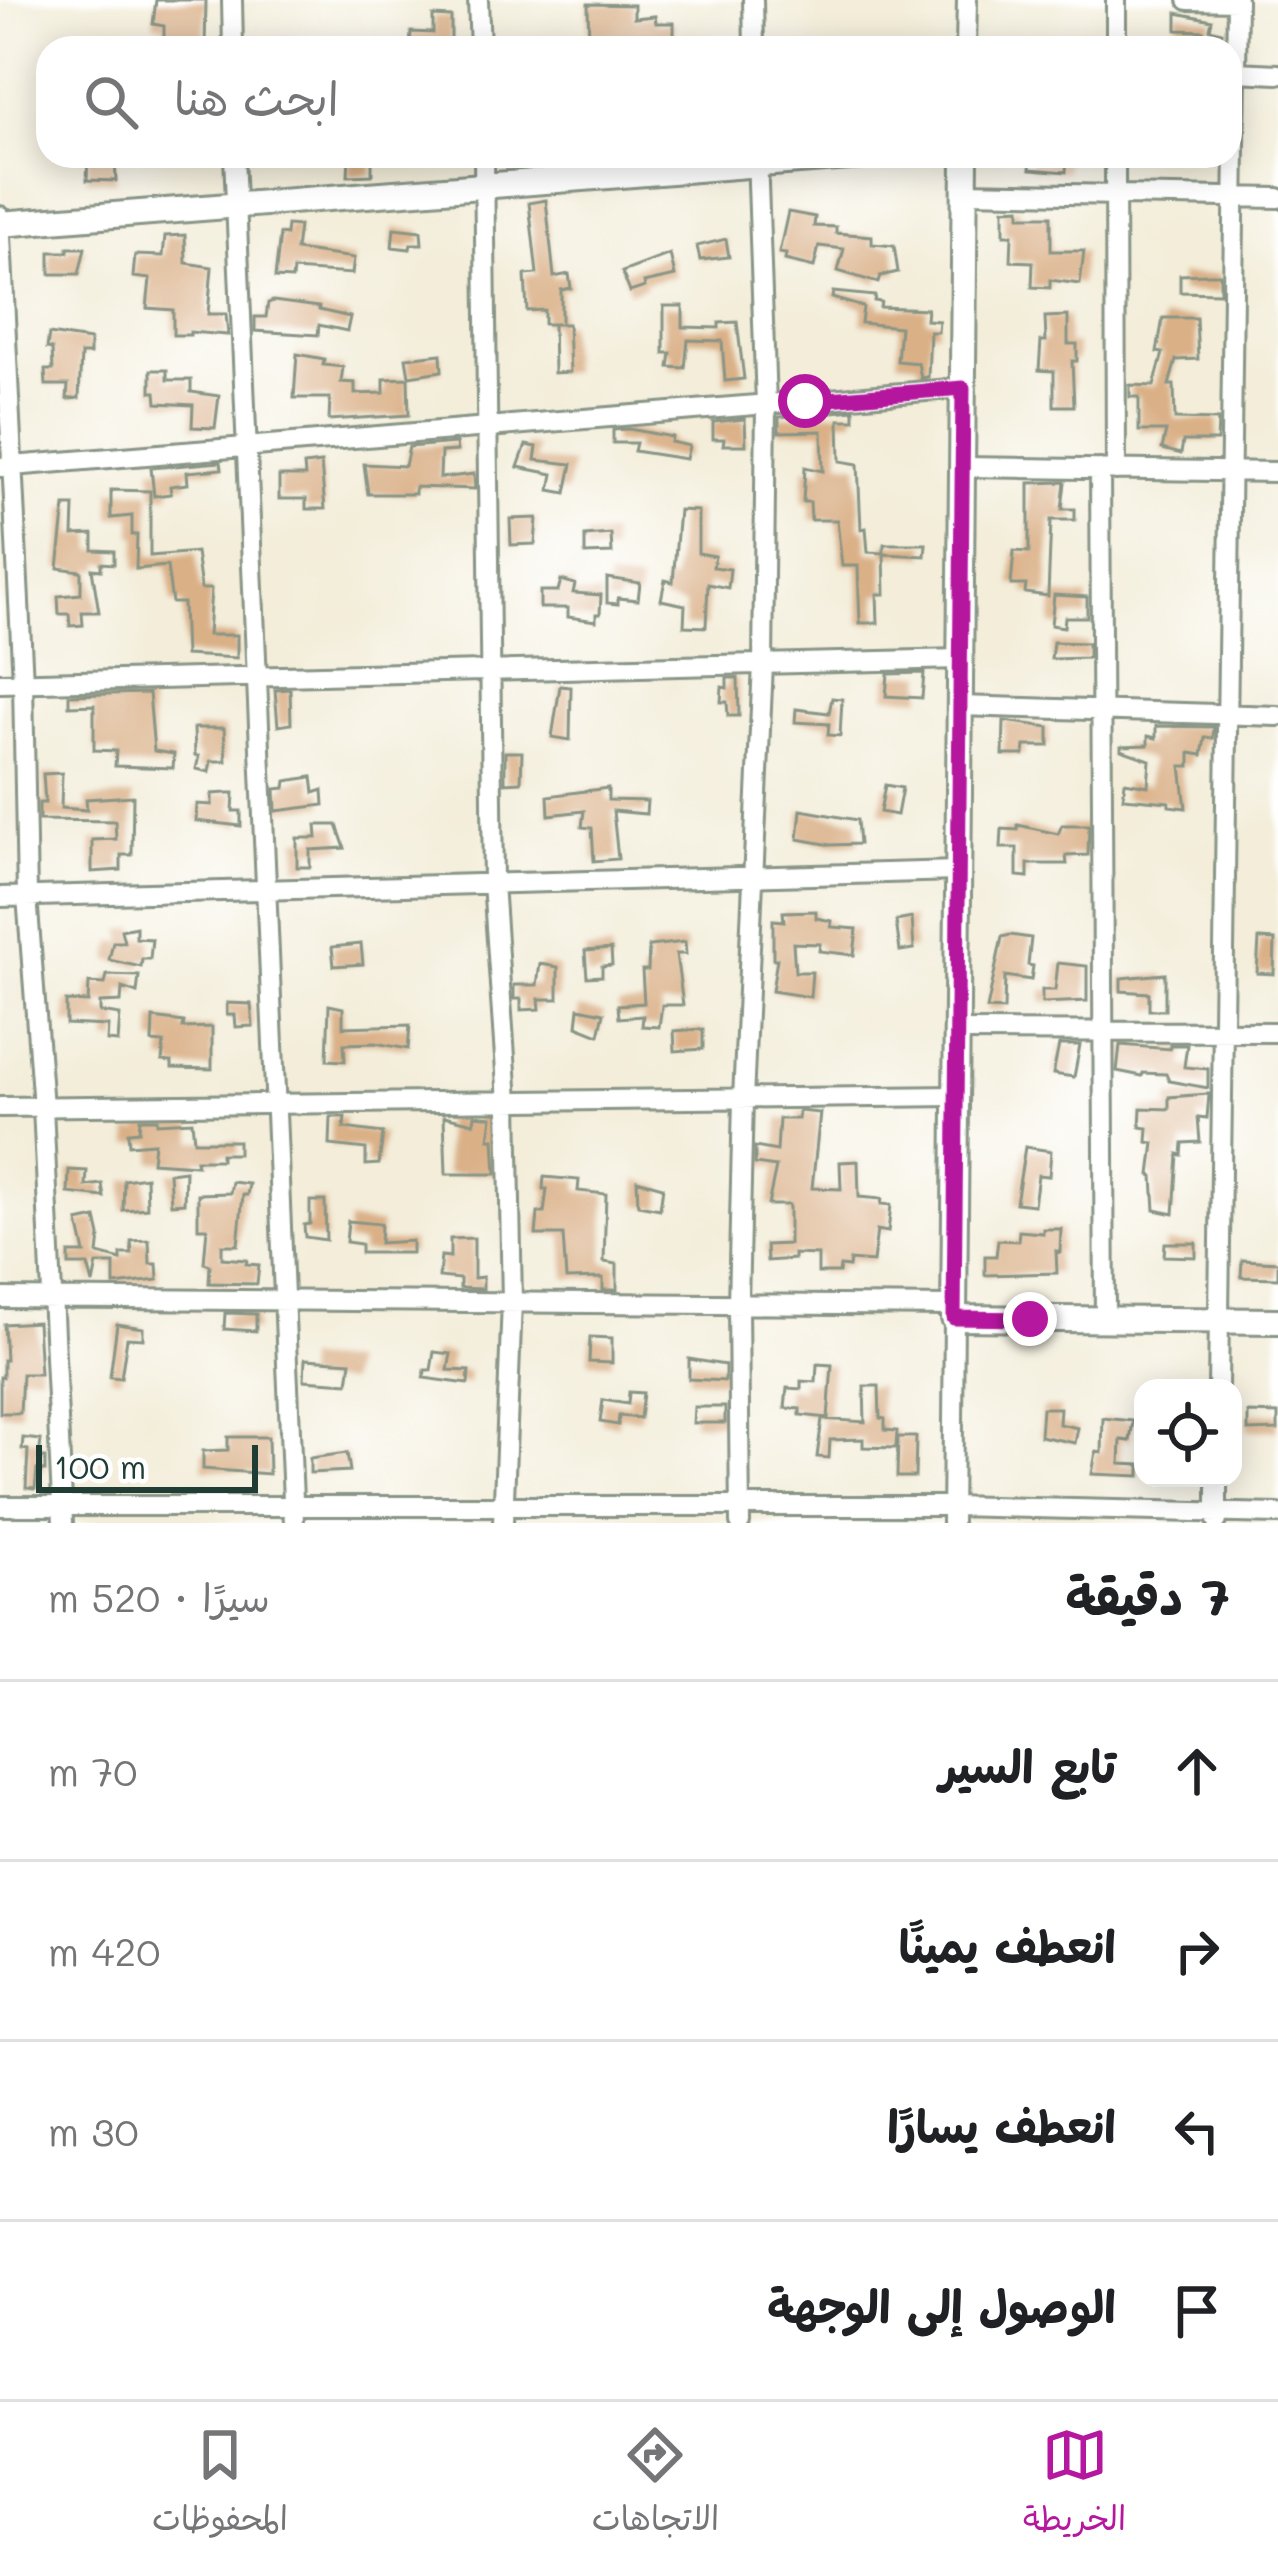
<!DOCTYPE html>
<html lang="ar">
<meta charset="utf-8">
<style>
:root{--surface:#fff;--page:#f2f2f2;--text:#202124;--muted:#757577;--line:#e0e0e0;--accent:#b5179e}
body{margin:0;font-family:Mali,"Playpen Sans Arabic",sans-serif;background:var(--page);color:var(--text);direction:rtl}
.controls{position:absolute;right:36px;bottom:36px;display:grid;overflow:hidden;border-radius:24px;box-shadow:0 6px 30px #0003}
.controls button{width:108px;height:108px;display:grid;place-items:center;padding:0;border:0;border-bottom:3px solid var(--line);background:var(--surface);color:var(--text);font:60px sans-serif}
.scale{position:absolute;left:36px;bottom:30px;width:222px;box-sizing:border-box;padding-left:12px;border:6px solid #1f3d34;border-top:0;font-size:33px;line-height:42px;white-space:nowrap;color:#1f3d34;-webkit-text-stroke:9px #fff;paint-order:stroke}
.stop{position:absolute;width:36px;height:36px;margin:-27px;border:9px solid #b5179e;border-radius:50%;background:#fff}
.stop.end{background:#b5179e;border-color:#fff;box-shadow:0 3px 12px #0008}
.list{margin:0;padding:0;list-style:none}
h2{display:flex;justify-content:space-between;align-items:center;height:156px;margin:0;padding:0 48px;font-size:51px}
h2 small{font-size:39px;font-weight:400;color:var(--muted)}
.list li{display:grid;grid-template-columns:78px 1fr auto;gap:36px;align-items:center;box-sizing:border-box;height:180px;padding:0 48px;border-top:3px solid var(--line)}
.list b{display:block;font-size:45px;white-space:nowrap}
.list em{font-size:39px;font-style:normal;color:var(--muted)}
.icon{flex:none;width:66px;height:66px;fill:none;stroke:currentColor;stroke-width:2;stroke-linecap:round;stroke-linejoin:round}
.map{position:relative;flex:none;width:1278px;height:1523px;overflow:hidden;direction:ltr}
.search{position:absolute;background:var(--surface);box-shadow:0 6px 30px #0003;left:36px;right:36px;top:36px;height:132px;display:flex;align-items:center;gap:30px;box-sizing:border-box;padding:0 42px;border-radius:36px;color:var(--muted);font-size:45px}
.sheet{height:876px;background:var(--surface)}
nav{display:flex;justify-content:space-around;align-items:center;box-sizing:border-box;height:168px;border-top:3px solid var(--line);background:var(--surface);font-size:33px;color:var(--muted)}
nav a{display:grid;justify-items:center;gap:6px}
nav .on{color:var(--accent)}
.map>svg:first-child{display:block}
.building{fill:#dab087}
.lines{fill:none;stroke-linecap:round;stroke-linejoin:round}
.minor-casing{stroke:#899586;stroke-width:24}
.major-casing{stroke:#899586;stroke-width:30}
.minor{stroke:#fff;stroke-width:18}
.major{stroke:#fff;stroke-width:24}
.route{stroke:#b5179e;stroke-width:15}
</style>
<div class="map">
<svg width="1278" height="1523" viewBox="0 0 1278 1523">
<rect width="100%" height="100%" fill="#fff"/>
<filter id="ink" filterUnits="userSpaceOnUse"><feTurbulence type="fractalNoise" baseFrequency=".00833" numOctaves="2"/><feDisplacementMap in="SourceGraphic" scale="24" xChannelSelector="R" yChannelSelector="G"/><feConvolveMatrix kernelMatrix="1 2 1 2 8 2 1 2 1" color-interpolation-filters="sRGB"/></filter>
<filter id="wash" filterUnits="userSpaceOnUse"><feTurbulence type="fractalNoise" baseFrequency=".004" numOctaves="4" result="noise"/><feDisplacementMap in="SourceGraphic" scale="48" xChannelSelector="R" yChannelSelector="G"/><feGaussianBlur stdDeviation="2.7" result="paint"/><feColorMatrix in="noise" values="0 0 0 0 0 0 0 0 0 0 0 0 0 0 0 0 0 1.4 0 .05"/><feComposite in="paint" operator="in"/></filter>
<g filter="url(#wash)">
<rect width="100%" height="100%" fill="#f3edd9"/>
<g id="blocks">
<path class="building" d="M156,0H206L205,48H164V26L153,24Z
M588,4L634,5V18L655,16L656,23H674V40H657V48H615V44L589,43Z
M1177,13L1212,20L1210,29L1222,32L1219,48L1200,44L1203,31L1177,30Z
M433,16L451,17V48H410L411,32L433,33Z
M88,156H115L116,181L87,180Z
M349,156H372V175L348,176Z
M1031,156H1067L1066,172L1030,169Z
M546,200L554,277L569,274L571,288L561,290V324H544V310L527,311L525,275L537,274L529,203Z
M1020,208V216H1051V251H1084L1080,284L1050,280V288L1032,287L1033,262L1011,261L1012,235H1004V209Z
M788,212L815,217L814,226L836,227V233L872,236V244L894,246L898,272L880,276L878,283L838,271L844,249L819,246L814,267L785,260L786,254L779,253Z
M287,225L299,226L296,250L354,258L352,274L293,270L292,279L275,278L280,234L286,235Z
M394,228L421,231L422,244H411L410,249L392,247Z
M185,235L186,263L212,267L208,314H226L228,335L190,332V335H173V310L147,308L150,279L133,277L135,255L163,256L165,236Z
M726,239L729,257L700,260L697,246Z
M68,248H85L79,274H50V252H68Z
M670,254L675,276L644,283L645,287L630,292L622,272Z
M1208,274H1220V293L1180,292V275Z
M833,292L875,296L874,301L881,302L880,307L927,309L926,320L939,321L938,332H930L928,377L921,378L918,363L897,361L900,327L861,323L863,307L832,298Z
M273,301L319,307V310L350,317L347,331L319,325L318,335L255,331V317H266L268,303Z
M664,306H683V327L719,328V323L737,322L744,379L725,381L722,341L688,340L685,368L669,367L671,353H664Z
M1068,316V344H1077V361H1072L1074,406H1054V371L1039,370L1041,341H1046L1045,317Z
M1163,318H1196L1198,359L1176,360L1169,385H1174L1175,419L1218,420L1217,441H1183L1181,454L1162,449L1166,431H1139V397H1130V385L1154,386L1163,353L1157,352Z
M553,324H568L570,372L554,373Z
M49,334L90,340V354H81L79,398L67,399L68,385H46L45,370H53L52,349L47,348Z
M297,354L324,359L323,365L343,367L341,382L355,383V394L384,393V379L408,378L409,415L329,420L330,398H294Z
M441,354L442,371L409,376L406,358Z
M151,370H167V380H191V392L219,396L215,428L192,427L193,405L157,403L156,392H151Z
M854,410V420H839L840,461L858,464L861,529L866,528L868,552L884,553V544H926L925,556L884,554L885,594H877L878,623H860L858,566H842L837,520H811L810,502H803L805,467L823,471L822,431L779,432V417Z
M745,419L746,445H723L724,439H713V422Z
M629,429L672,437L671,442L689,446L686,459L634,451L636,443H613V430Z
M456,443L457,451L441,452L440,478L474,474L475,489L415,487V494H368L364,464L405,466L409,447Z
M526,445L537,447L535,460L572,464L566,493L550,490L553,474L518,467Z
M221,462L222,469L187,472L188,484L170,486L171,494L154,496L151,468Z
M321,463L325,509H306V499H279V476H305L304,465Z
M1065,482L1062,509H1075V520H1051L1048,596L1025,593L1026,585H1011L1014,551L1029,552V483Z
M111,490L150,491V556L196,552L201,589H211L208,635H237V658L185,655L183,603H172L167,566L136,569L137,535H132V516L111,518Z
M65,506H74L73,535L93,534V550L114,551V564L101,563V570L92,569L99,612H82L83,625L70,626L69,614H59L58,596L81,594V571L58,568Z
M679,510L698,511V553L715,556L713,567L730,569L728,588L708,584L706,627L684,626L685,605L661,600L665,580L673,582Z
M537,518L535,544L511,545L510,519Z
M611,534L612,553L585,554V536Z
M607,578L640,583L638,600L618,598V604L607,603Z
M561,580L575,584L573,593L601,595L600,614H596V621L568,617V608H540V591H558Z
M1054,595L1087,597V617H1065L1064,627L1051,625Z
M1053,642L1088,643V658L1051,659Z
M924,673L922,698L886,696L888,674Z
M727,678H738L739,716H728L727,702H721L722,687L727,688Z
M560,686L571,687L570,740L552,737Z
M290,689L291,724L278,726L275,690Z
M149,693L154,751L174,754L173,768L115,766L116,751L94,750V705L69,706V695Z
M832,698L842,699L840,736L828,735L829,724L795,722L796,709L829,713Z
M1004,721L1049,727V746H1025L1024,755H1003Z
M1156,726L1214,727L1213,738H1205L1202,755L1190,753V766H1181L1186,808L1169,806V802L1123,798L1125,782L1148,786L1150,760L1121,750V746L1148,745V736L1156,738Z
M194,728H224L226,761H211L209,772L196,769L199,756H195Z
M505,752H522L521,782L505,783Z
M62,773L61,808L87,810L86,799L133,796L132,855H121V870L92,872V840L116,839L115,821L39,820V803H45L43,774Z
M312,777L314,793L323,790L324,805L276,811L275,789L285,788L286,781Z
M885,785L902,788L897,815L880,812Z
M608,788V800L647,801L646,814L613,811L618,859L594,861L592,828L582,827L584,811L549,815L548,796Z
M227,793H234L233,811H241V826L196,821L197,804L212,805V794Z
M801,810L857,820L859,844L831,845L798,839Z
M316,825H337L345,848L310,850V867H297V838H317Z
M1018,825L1058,834L1062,825H1089L1088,855L1066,856L1067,864H1028V877L1017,876V848H1001L1002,829L1018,830Z
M816,911V918L832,921L831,927L857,929L854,955L819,951L820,944L793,943L795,972H812L810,997L772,991L777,959H773V920L784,921L783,912Z
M912,918L914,949L900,951L896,921Z
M136,927V938L152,939L150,959H142L141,967L109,960L113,942H124L121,930Z
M1010,935L1031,938L1028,965L1033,966L1031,980L1005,976L1004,1010L987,1009L1002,937Z
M1259,939L1275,940L1274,974L1257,973Z
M685,942L686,954H676L683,1005H662L659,1027L642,1026L643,1016L619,1018L618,1005L644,1003L642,970H648L649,946Z
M361,944L363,964L334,966L332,947Z
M611,949L612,965L602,966V976L587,977L585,951Z
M1058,963L1087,966V1001L1042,1003V990H1055Z
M540,964L558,967V999H539L540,1009L521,1010V999H514V985H537Z
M1165,974V1010H1149V993L1121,991V978Z
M107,975L139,976L137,993L122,988L121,1002L100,1003V1012L120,1015L118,1042L107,1041L108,1026L66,1024V1001L88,1002L89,983L105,984Z
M227,1003L251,1004L253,1026L236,1027L235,1015H227Z
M329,1005L343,1008V1027L410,1025L408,1049L375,1043L344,1044L345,1061L327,1060Z
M579,1008L604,1013L599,1035L577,1026Z
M153,1018L184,1022L183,1028L212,1027V1069L172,1068V1062L162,1061L164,1043L152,1042Z
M703,1029V1049L675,1051L674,1031Z
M1059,1045H1080L1074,1077L1053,1074Z
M1120,1045L1170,1049V1045H1187L1184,1067L1208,1069V1088L1169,1081L1166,1074L1143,1073L1142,1076L1117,1071Z
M1209,1094L1207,1118L1198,1117L1200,1142L1183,1143L1182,1155L1178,1154L1174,1214L1155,1210L1153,1176L1150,1175L1154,1143L1147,1142L1148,1128L1140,1127L1141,1108L1169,1109V1097Z
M799,1111L820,1113L812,1188L841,1189L840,1162L858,1161L859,1197L882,1199L881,1204L891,1205L888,1232L877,1230L873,1262L850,1260L849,1267L840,1266L839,1273H818V1255L794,1254V1259L767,1261L766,1245L789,1244V1205H768L776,1167L755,1164V1147L777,1151L779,1119H798Z
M475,1115L492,1117L489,1139H494L496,1174H446L444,1116L474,1123Z
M331,1117H345L344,1128L383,1133L379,1164L366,1165V1149L330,1145Z
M140,1119H157V1123L192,1121L194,1141H238V1154H221V1160H196L197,1165L152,1162L154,1143L129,1145L128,1132L139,1131Z
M1025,1147L1051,1151L1049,1176L1038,1175L1034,1205L1016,1203Z
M69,1170L87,1171L86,1186L102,1184L104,1197L68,1193Z
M185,1171L184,1203L171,1204L169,1173Z
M146,1177L147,1208L123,1210L124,1180Z
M544,1177L579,1180L578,1191L606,1194L604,1262L617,1264V1290H603V1278L566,1279L563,1235H536L538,1213H544L547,1189H543Z
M637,1180L663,1187L660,1209L638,1205Z
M232,1182L249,1184L247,1195H243L238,1245H222V1258L247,1260L246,1264L259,1265L257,1284L209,1283L210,1265L204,1263L207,1228H198V1194L230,1193Z
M310,1201H325L326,1240L305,1237L304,1225L310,1224Z
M96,1218L100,1236L98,1254L121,1260V1254H132L131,1241L149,1240L150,1264H157L158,1280L114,1285V1264H97L93,1284L88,1265H69V1253H85L78,1222Z
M348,1221L381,1224L380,1243L412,1241V1253H361V1244L346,1242Z
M1043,1229H1061L1060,1252L1056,1251L1057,1273L985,1275V1256H996L998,1240L1018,1241L1019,1231L1043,1233Z
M474,1238V1278L483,1277V1289L460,1288V1279L439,1277L441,1256L450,1257V1239Z
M1165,1243H1196V1257L1164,1256Z
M1242,1260L1278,1262V1278L1241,1277Z
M225,1313L256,1314V1331L224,1329Z
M37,1322L40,1374H22L20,1413H0V1377H3V1360H6L4,1324Z
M117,1324L143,1328V1339L127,1338L121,1378L110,1377Z
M590,1337L612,1338V1363L589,1362Z
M434,1352L451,1354L448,1370L469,1371L468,1384L424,1378L425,1370H431Z
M305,1359L351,1362L348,1383L304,1380Z
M689,1359L725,1365V1381L689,1379Z
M817,1364L832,1365L828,1418L800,1415V1409L785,1408L787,1388L801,1389V1381L816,1382Z
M864,1386H879L880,1418L885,1419V1430L897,1431L896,1448L863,1447V1439L830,1440L829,1458L817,1457L822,1419L865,1422Z
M629,1392L643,1393L640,1418L619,1416L618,1425L600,1422L603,1400L628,1404Z
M694,1407H725V1423H693Z
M1042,1408H1060L1059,1424L1078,1428L1075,1443L1040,1436Z
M1248,1413L1278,1414V1430L1248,1431Z
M1103,1418L1133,1421L1130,1441L1121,1440L1120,1464L1140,1465V1476L1092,1474L1096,1452L1102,1453Z
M228,1437H268L269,1474L203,1469V1451L228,1450Z
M898,1437H916L915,1477H897Z
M23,1438L41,1440L39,1458H45V1471L37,1470L35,1489L26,1488L28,1450L22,1449Z
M347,1453L350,1471L310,1473V1458Z"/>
</g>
</g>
<g filter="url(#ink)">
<use href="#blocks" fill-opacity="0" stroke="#899586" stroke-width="3"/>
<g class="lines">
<defs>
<path id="minor" d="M232,0L233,48
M478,0L480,48
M753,0L754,48
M1188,0L1237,1
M966,48L967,0
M1116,48V0
M1236,72L1278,74
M234,156L294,1523
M484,156L493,883L508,1101L512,1302L503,1523
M1115,156L1116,470
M965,192L1278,198
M0,216L23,683L27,896L43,1107L63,1523
M0,467L963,388
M962,467L1278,472
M1100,469L1105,1320
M0,683L960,659
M960,706L1278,716
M0,897L958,871
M957,1031L1278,1032
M0,1107L956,1096
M0,1298L954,1306
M1218,1388L1237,0
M0,1506H952L1278,1514
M1217,1521V1478
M740,1523L738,1304L743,1099L763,664L766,404L757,156
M952,1523L954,1318"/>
<path id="major" d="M965,156L954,1318L1278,1321
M0,224L863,156"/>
</defs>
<use href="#minor" class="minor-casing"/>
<use href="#major" class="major-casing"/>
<use href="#minor" class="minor"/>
<use href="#major" class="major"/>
</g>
</g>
<g class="lines" filter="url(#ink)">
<path class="route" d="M805,401L963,388L954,1318L1030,1319"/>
</g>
</svg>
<div class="controls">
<button><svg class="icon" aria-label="locate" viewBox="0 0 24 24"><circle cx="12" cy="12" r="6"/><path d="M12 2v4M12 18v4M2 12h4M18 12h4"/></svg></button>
</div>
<div class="scale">100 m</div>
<div class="stop" style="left:805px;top:401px"></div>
<div class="stop end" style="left:1030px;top:1319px"></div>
<div class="search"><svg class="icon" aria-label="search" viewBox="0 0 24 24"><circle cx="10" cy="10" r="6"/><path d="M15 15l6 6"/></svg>ابحث هنا</div>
</div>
<section class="sheet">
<h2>7 دقيقة<small>سيرًا · 520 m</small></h2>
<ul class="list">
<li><svg class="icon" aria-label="ahead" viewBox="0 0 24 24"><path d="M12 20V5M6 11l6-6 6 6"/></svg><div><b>تابع السير</b></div><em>70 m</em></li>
<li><svg class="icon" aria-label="right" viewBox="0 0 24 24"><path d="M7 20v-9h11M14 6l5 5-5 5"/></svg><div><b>انعطف يمينًا</b></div><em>420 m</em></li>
<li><svg class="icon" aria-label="left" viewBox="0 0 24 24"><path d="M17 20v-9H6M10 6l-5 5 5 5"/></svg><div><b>انعطف يسارًا</b></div><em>30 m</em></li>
<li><svg class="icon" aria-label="arrive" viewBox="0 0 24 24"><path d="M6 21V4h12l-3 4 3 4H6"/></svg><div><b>الوصول إلى الوجهة</b></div></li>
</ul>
</section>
<nav>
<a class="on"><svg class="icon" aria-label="map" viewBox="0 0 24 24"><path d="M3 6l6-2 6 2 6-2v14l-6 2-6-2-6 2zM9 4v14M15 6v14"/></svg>الخريطة</a>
<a><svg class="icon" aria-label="directions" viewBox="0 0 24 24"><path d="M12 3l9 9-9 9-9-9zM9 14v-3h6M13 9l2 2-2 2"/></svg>الاتجاهات</a>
<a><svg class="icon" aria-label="saved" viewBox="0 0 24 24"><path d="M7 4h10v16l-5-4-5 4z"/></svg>المحفوظات</a>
</nav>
